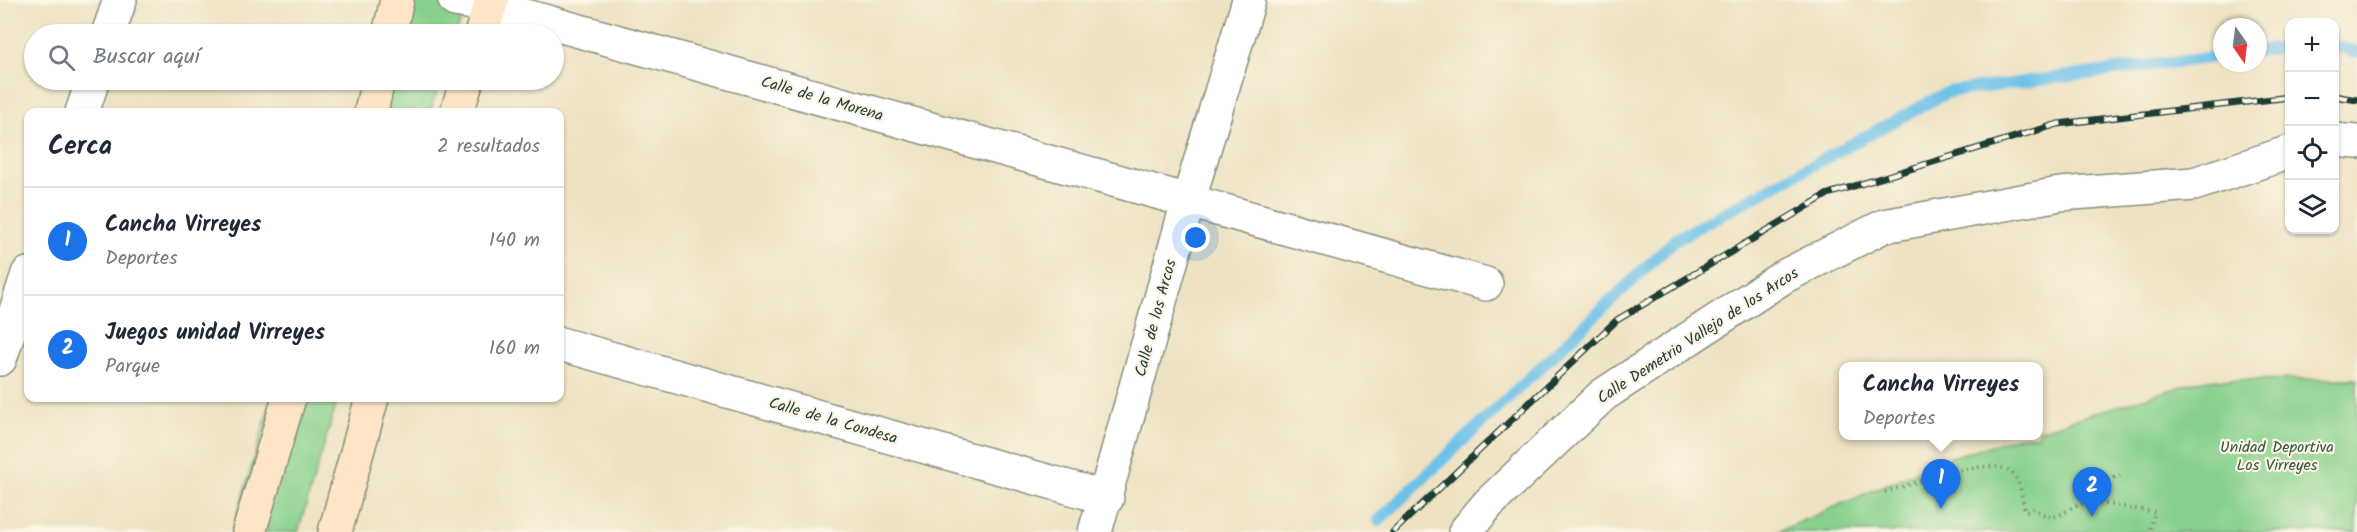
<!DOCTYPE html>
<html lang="es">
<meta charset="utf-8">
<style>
:root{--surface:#fff;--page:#f2f2f3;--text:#1f2937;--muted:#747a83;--line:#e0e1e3;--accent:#1a73e8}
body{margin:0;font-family:Kalam,sans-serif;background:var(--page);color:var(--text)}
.controls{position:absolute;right:18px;top:18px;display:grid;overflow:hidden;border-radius:12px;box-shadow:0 2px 4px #0004}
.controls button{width:54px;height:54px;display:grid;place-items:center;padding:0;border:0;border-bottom:2px solid var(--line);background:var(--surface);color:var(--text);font:30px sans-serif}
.compass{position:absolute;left:2213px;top:18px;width:54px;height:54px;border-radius:50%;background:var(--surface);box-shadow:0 2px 4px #0004;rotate:166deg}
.you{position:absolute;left:1196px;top:238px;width:21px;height:21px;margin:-15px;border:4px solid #fff;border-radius:50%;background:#1a73e8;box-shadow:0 0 0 9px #1a73e833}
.badge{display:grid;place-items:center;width:39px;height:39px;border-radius:50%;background:var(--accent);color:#fff;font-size:20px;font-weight:700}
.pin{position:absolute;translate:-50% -50px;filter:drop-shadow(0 2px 3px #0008)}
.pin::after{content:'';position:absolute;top:32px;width:21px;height:18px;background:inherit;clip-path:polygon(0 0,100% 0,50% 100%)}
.popup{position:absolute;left:1839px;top:362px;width:204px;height:78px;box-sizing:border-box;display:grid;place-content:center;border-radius:12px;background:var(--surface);filter:drop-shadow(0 2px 4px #0005);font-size:20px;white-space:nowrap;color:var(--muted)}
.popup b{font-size:22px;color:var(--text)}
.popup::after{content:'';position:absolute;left:50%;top:100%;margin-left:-12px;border:12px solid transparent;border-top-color:var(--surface)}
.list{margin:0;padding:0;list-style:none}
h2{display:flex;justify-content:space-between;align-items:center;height:78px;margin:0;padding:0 24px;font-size:26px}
h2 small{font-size:20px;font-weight:400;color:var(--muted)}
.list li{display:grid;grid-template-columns:39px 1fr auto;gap:18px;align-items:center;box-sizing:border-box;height:108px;padding:0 24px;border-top:2px solid var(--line)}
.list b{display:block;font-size:22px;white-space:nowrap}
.list p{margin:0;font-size:20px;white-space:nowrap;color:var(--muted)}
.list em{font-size:20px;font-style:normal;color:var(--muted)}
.icon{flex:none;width:33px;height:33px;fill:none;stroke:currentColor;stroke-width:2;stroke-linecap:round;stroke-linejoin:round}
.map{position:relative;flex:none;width:2357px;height:532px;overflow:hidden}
.search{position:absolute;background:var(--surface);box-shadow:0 2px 4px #0004;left:24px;top:24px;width:540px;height:66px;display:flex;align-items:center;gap:15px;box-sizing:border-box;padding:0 21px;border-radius:33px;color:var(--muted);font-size:22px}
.panel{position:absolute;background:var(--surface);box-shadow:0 2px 4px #0004;left:24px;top:108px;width:540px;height:294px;border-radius:12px}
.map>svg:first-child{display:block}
.green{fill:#88d18d;stroke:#548760;stroke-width:1.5}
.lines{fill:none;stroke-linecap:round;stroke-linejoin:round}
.stream{stroke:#6dc1e9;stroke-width:12}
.street-casing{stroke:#86907b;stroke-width:36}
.secondary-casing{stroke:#86907b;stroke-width:36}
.path{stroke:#86907b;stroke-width:4;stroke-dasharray:1.5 4.5;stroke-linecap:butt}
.street{stroke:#fff;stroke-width:33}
.secondary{stroke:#fde5c5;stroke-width:33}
.rail-casing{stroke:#1f3d34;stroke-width:7}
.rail{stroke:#fcf5e5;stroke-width:4.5;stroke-dasharray:14;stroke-linecap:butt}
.labels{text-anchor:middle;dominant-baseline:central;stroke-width:4.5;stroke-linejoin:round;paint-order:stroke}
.street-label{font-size:16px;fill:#1f3d34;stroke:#fcf5e5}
.park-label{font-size:16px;fill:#345b46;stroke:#fcf5e5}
</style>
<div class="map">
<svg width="2357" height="532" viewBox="0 0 2357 532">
<rect width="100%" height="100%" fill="#fcf5e5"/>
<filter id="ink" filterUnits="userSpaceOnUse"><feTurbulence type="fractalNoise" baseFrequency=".0167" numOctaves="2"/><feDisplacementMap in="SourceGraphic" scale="12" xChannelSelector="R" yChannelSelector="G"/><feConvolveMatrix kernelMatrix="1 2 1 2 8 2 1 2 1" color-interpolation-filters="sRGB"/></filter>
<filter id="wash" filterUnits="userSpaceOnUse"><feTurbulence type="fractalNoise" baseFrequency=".008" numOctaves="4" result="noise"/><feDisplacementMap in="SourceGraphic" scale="24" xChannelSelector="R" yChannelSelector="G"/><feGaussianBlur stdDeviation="1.35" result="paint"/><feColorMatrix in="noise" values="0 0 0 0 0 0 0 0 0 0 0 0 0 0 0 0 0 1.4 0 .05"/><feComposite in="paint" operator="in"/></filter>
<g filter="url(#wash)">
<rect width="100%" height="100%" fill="#eee2c2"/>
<path class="green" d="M392,0H468L456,34H382Z
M369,80H441L430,112H359Z
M2357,379V532H1777L1948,458L2022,436H2038L2039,430L2202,380Z
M272,398H338L298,532H232Z"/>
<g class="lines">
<path class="stream" d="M2334,45L2357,52
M2258,51L2290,47
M1379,520L1676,239L1948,92L2222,56"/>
</g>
</g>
<g filter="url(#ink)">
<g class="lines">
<defs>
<path id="street" d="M455,0L490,6L1486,284
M108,34L120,0
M82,112L93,80
M2334,140L2357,142
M560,344L1107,498
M0,359L28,274
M1095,532L1188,202L1249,0
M1465,532L1488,504L1603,395L1783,277L1884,226L2060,194L2194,184L2290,152"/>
<path id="secondary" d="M389,34L397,0
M481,34L492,0
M371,112L378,80
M457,112L467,80
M249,532L289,398
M335,532L372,398"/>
</defs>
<use href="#street" class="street-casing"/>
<use href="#secondary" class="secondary-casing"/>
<path class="path" d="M1885,492C1911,485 1990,454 2011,472C2021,480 2022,500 2025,511L2034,509C2062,527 2062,507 2085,503C2100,501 2138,510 2155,512L2149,532
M2084,503L2087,491L2120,475"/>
<use href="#street" class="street"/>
<use href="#secondary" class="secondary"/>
<defs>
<path id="rail" d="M2334,96L2357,100
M1393,532L1617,320L1828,194L2058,124L2290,97"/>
</defs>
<use href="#rail" class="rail-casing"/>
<use href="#rail" class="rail"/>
</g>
</g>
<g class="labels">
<g class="street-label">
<text transform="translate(822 99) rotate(16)">Calle de la Morena</text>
<text transform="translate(1156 318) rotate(-75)">Calle de los Arcos</text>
<text transform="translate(1698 336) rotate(-33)">Calle Demetrio Vallejo de los Arcos</text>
<text transform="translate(833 421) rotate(16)">Calle de la Condesa</text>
</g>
<g class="park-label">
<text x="2277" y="447">Unidad Deportiva<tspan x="2277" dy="18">Los Virreyes</tspan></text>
</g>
</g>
</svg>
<div class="controls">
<button>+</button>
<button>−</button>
<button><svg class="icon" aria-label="locate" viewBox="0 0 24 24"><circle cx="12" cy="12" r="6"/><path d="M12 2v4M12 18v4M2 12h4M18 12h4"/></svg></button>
<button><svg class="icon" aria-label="layers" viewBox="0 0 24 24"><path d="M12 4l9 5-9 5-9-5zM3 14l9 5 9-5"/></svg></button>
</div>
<svg class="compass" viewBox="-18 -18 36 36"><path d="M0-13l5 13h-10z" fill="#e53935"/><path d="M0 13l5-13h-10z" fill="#747a83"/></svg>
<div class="you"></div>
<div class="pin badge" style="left:1941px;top:509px">1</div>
<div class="popup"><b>Cancha Virreyes</b>Deportes</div>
<div class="pin badge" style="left:2092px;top:517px">2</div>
<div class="search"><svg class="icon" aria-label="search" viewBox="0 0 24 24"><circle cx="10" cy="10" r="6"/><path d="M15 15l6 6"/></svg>Buscar aquí</div>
<section class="panel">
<h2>Cerca<small>2 resultados</small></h2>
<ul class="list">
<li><span class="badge">1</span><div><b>Cancha Virreyes</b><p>Deportes</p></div><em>140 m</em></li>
<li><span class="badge">2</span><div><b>Juegos unidad Virreyes</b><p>Parque</p></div><em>160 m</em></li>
</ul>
</section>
</div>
